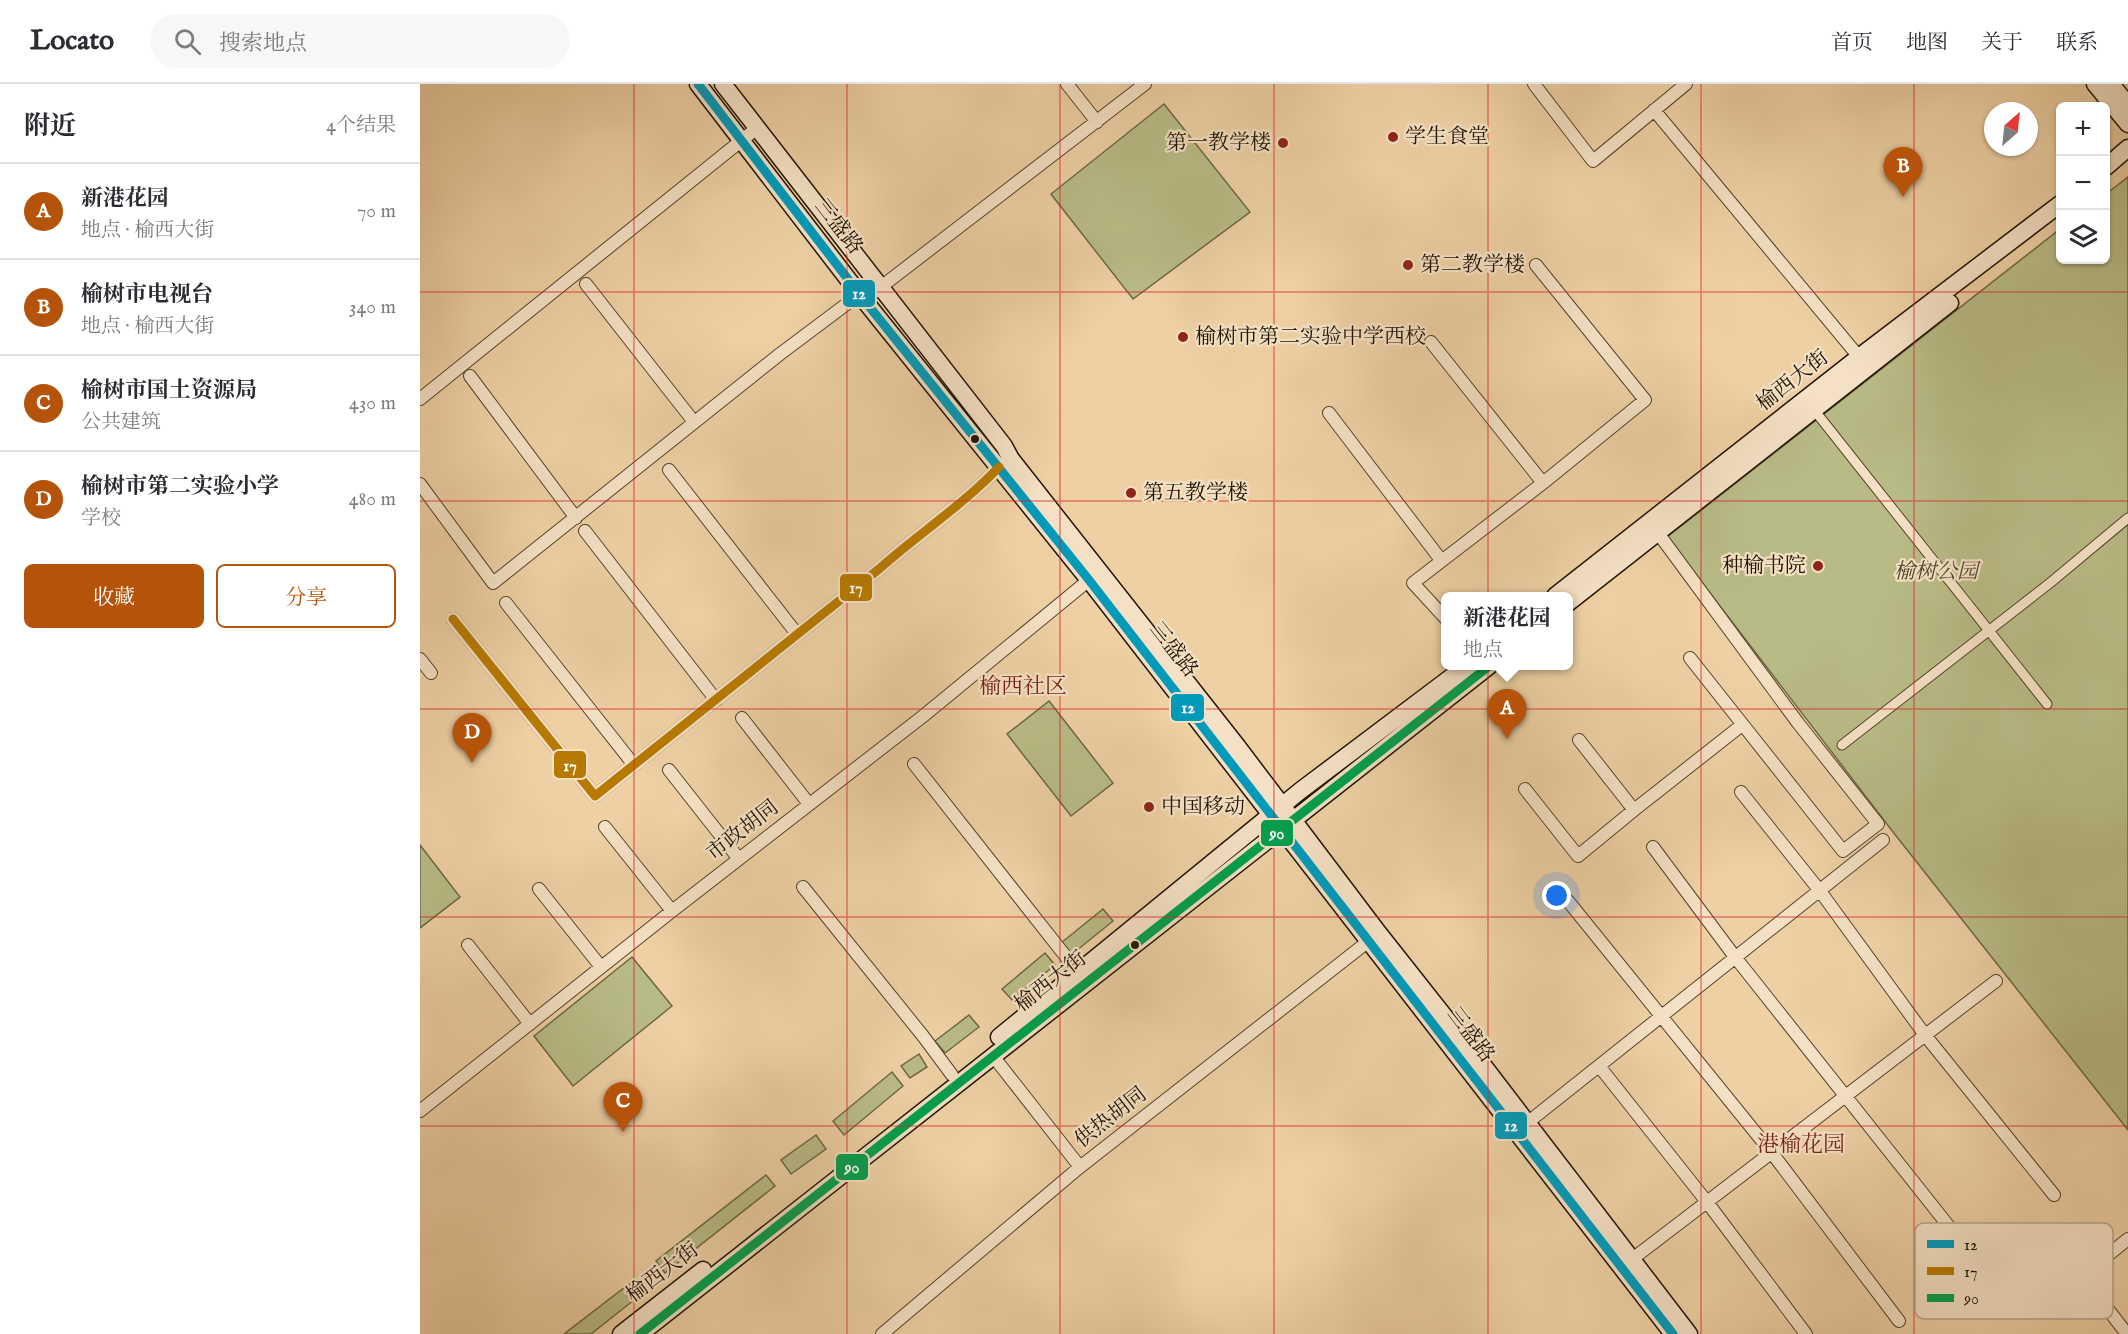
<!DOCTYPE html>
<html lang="zh">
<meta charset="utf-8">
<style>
:root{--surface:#fff;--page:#f7f7f7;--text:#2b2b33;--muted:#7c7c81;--line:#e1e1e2;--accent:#b45309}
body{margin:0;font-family:"IM FELL English","Noto Serif SC",serif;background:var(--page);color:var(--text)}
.controls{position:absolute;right:18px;top:18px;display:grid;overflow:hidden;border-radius:9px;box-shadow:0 2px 4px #0004}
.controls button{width:54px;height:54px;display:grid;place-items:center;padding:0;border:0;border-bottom:2px solid var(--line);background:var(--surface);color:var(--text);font:30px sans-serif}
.compass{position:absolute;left:1564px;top:18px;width:54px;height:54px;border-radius:50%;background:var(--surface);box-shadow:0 2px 4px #0004;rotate:27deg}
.you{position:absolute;left:1137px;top:812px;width:21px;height:21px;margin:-15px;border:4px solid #fff;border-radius:50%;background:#1a73e8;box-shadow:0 0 0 9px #1a73e833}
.badge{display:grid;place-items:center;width:39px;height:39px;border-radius:50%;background:var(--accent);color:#fff;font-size:20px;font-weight:700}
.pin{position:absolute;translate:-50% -50px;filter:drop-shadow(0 2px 3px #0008)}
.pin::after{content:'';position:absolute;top:32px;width:21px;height:18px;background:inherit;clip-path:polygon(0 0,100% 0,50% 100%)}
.popup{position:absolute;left:1021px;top:508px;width:132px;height:78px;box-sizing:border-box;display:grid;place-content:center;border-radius:9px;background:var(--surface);filter:drop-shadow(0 2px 4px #0005);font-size:20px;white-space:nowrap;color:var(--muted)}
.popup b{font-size:22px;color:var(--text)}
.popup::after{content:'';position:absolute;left:50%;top:100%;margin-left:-12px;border:12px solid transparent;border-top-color:var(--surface)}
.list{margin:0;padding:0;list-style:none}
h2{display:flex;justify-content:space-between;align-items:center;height:78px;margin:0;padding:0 24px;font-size:26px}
h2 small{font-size:20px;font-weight:400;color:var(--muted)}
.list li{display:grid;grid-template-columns:39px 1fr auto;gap:18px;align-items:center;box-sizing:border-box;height:96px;padding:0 24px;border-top:2px solid var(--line)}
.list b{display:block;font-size:22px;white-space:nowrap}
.list p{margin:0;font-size:20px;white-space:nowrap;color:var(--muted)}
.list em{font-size:20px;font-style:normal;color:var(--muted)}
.actions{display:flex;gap:12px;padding:18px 24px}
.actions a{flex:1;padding:14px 0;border:2px solid var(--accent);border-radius:9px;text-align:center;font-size:21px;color:var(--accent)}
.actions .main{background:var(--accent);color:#fff}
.icon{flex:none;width:33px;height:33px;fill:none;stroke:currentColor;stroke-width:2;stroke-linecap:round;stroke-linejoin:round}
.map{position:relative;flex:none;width:1708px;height:1250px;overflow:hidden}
header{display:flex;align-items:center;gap:36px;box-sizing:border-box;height:84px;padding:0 30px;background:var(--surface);border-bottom:2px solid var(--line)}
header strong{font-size:28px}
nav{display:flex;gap:33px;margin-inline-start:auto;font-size:21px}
.search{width:420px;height:54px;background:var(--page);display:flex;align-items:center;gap:15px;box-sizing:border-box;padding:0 21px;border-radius:33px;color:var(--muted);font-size:22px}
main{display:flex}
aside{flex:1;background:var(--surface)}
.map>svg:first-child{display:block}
.green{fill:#b8bb86;stroke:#6d6844;stroke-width:1.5}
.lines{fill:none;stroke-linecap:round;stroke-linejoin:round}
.pedestrian-casing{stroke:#55432b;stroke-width:11}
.minor-casing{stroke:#55432b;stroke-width:14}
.secondary-casing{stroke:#221403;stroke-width:19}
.pedestrian{stroke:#f4e0c4;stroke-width:9}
.minor{stroke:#f4e0c4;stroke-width:12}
.secondary{stroke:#f4e0c4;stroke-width:16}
.bus-1-casing{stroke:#f4e0c4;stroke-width:14}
.bus-2-casing{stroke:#f4e0c4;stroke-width:14}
.bus-3-casing{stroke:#f4e0c4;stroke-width:14}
.bus-1{stroke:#039aba;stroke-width:9}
.bus-2{stroke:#b77a01;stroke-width:9}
.bus-3{stroke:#029f4d;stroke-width:9}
.grid{fill:none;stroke:#d62828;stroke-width:1.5;stroke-opacity:0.55}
.poi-dot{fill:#8f2418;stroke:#f4e0c4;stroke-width:2}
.bus-dot{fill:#221403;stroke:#f4e0c4;stroke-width:2}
.labels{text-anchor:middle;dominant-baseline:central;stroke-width:4.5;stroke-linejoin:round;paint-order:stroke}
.poi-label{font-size:21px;fill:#221403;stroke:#f4e0c4;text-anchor:start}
.street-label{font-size:21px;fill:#221403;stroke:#f4e0c4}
.park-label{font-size:21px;font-style:italic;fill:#4f462a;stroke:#f4e0c4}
.neighbourhood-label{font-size:22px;fill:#7a1f14;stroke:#f4e0c4}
.key{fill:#f4e0c4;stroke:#b5a38a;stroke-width:1.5}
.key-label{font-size:16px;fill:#221403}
.line-badge{stroke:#f4e0c4;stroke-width:2}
.badge-label{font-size:16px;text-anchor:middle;font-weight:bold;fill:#fff}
</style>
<header>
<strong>Locato</strong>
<div class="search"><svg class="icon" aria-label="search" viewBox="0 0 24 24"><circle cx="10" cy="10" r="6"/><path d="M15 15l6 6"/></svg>搜索地点</div>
<nav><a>首页</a><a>地图</a><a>关于</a><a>联系</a></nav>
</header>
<main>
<aside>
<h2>附近<small>4个结果</small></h2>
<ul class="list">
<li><span class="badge">A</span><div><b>新港花园</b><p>地点 · 榆西大街</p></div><em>70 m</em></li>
<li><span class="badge">B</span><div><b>榆树市电视台</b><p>地点 · 榆西大街</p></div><em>340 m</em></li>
<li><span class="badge">C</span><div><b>榆树市国土资源局</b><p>公共建筑</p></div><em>430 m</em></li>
<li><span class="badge">D</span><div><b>榆树市第二实验小学</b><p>学校</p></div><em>480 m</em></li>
</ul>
<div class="actions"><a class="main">收藏</a><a>分享</a></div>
</aside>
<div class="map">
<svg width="1708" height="1250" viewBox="0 0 1708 1250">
<rect width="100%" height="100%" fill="#eed0a4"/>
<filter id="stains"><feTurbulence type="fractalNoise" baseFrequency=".00333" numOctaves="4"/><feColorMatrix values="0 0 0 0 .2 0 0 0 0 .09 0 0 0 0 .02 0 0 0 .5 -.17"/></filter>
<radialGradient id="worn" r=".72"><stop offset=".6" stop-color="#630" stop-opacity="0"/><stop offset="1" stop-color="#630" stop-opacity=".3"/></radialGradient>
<path class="green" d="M744,20L830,128L713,215L631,110Z
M1708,93V1046L1473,748L1247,453L1640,145V176H1686V110Z
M629,617L693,699L651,732L587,650Z
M0,761L40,813L0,844Z
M683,825L693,837L651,871L641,859Z
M625,869L635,881L592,916L582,905Z
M212,873L252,922L153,1002L114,952Z
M549,931L559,943L525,969L515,957Z
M499,970L507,983L490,994L481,982Z
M472,988L483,1002L424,1051L413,1037Z
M396,1051L406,1065L371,1090L361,1076Z
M346,1091L355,1102L245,1189L236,1177Z
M209,1200L219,1212L171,1250H144Z"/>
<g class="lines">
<defs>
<path id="pedestrian" d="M1395,327L1627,620
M1422,661L1630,499L1708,434"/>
<path id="minor" d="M647,0L677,38
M1114,0L1173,77L1266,0
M1234,26L1444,279
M166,200L274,338
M444,216L725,0
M1011,258L1123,399
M50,292L156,434
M0,315L337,44
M909,329L1021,476
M249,386L377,550
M0,400L73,499L360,270L440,210
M165,447L296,616
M1238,449L1378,639L1458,740L1423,767L1270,574
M86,519L214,681
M33,535L175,712L459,485C498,450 543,421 579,383
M1026,535L993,499L1123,399L1225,316L1116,181
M0,575L11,589
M322,634L389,720
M1159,656L1214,726L1322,641
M494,680L658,888
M249,686L319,775
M1105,705L1158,772L1214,726
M1321,708L1400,807L1505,951L1634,1111
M185,743L252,827
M1233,763L1315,873L1554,1174
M383,803L503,952L532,991
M119,805L181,883
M1148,817L1352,1069L1479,1237
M48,861L110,940
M573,972L660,1083
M1179,982L1287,1118L1386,1250
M0,1027L252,827L502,633L669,496
M1107,1039L1463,756
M1211,1176L1576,897
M462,1250L660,1083L950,856
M1707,1250L1662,1192L1708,1155"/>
<path id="secondary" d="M278,0L444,216L669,496L1253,1250
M303,0L584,362L591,375L817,662L957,847L1066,985L1269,1250
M1675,0L1708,40
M1691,0L1708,21
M1686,83L1708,64
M1135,512L1439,273L1640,120
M1148,519L1530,219
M579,953L880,707L1046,582
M201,1250L283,1186
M220,1250L1069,582"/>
</defs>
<use href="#pedestrian" class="pedestrian-casing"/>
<use href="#minor" class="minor-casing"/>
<use href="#secondary" class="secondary-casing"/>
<use href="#pedestrian" class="pedestrian"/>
<use href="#minor" class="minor"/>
<use href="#secondary" class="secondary"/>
<defs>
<path id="bus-1" d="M278,0L444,216L669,496L1253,1250"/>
<path id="bus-2" d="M33,535L175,712L459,485C498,450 543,421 579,383"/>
<path id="bus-3" d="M220,1250L1069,582"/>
</defs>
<use href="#bus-1" class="bus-1-casing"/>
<use href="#bus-2" class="bus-2-casing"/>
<use href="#bus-3" class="bus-3-casing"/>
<use href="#bus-1" class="bus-1"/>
<use href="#bus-2" class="bus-2"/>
<use href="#bus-3" class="bus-3"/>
</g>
<path class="grid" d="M214,0V1250M427,0V1250M640,0V1250M854,0V1250M1068,0V1250M1281,0V1250M1494,0V1250M0,208H1708M0,417H1708M0,625H1708M0,833H1708M0,1042H1708"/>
<g class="poi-dot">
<circle cx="973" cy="53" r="6"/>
<circle cx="863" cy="59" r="6"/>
<circle cx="988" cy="181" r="6"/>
<circle cx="763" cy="253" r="6"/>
<circle cx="711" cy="409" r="6"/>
<circle cx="1398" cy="482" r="6"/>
<circle cx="729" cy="723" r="6"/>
</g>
<g class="bus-dot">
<circle cx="555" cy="355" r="5"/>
<circle cx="715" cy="861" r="5"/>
</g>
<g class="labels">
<g class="poi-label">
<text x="985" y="53">学生食堂</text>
<text x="851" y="59" text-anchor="end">第一教学楼</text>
<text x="1000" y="181">第二教学楼</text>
<text x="775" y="253">榆树市第二实验中学西校</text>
<text x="723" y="409">第五教学楼</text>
<text x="1386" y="482" text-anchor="end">种榆书院</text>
<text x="741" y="723">中国移动</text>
</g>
<g class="street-label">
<text transform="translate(418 143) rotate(52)">三盛路</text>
<text transform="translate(1373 297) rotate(-38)">榆西大街</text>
<text transform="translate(753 566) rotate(52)">三盛路</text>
<text transform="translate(323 747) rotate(-38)">市政胡同</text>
<text transform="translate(631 898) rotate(-38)">榆西大街</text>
<text transform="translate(1050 951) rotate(53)">三盛路</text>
<text transform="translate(691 1034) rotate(-38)">供热胡同</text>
<text transform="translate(243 1189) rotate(-37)">榆西大街</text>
</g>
<g class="park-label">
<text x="1516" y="488">榆树公园</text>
</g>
<g class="neighbourhood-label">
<text x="603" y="603">榆西社区</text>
<text x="1381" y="1061">港榆花园</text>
</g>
</g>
<rect x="1495" y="1139" width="198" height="96" rx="9" class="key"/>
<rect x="1507" y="1156" width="27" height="8" fill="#039aba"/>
<rect x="1507" y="1183" width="27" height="8" fill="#b77a01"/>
<rect x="1507" y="1210" width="27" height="8" fill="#029f4d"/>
<g class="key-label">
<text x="1544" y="1166">12</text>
<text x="1544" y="1193">17</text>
<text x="1544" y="1220">90</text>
</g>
<g class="line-badge">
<rect x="422" y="195" width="34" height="29" rx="6" fill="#039aba"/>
<rect x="419" y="489" width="34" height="29" rx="6" fill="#b77a01"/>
<rect x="750" y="609" width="35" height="29" rx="6" fill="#039aba"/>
<rect x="133" y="666" width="34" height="29" rx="6" fill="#b77a01"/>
<rect x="840" y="735" width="34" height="28" rx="6" fill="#029f4d"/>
<rect x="1074" y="1027" width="34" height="29" rx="6" fill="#039aba"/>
<rect x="415" y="1069" width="34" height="28" rx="6" fill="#029f4d"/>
</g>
<g class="badge-label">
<text x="439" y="215">12</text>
<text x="436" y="509">17</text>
<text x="768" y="629">12</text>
<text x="150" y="687">17</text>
<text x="857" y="755">90</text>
<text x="1091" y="1047">12</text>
<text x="432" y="1089">90</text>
</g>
<rect width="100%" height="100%" filter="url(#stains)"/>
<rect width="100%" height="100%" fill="url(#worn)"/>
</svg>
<div class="controls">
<button>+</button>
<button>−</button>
<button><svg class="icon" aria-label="layers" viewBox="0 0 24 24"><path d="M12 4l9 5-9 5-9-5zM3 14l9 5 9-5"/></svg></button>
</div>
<svg class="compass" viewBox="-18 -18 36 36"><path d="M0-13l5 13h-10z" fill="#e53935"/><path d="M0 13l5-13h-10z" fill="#7c7c81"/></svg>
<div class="you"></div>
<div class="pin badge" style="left:1087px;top:655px">A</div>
<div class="popup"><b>新港花园</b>地点</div>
<div class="pin badge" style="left:1483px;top:113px">B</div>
<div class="pin badge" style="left:203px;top:1048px">C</div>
<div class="pin badge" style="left:52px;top:679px">D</div>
</div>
</main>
